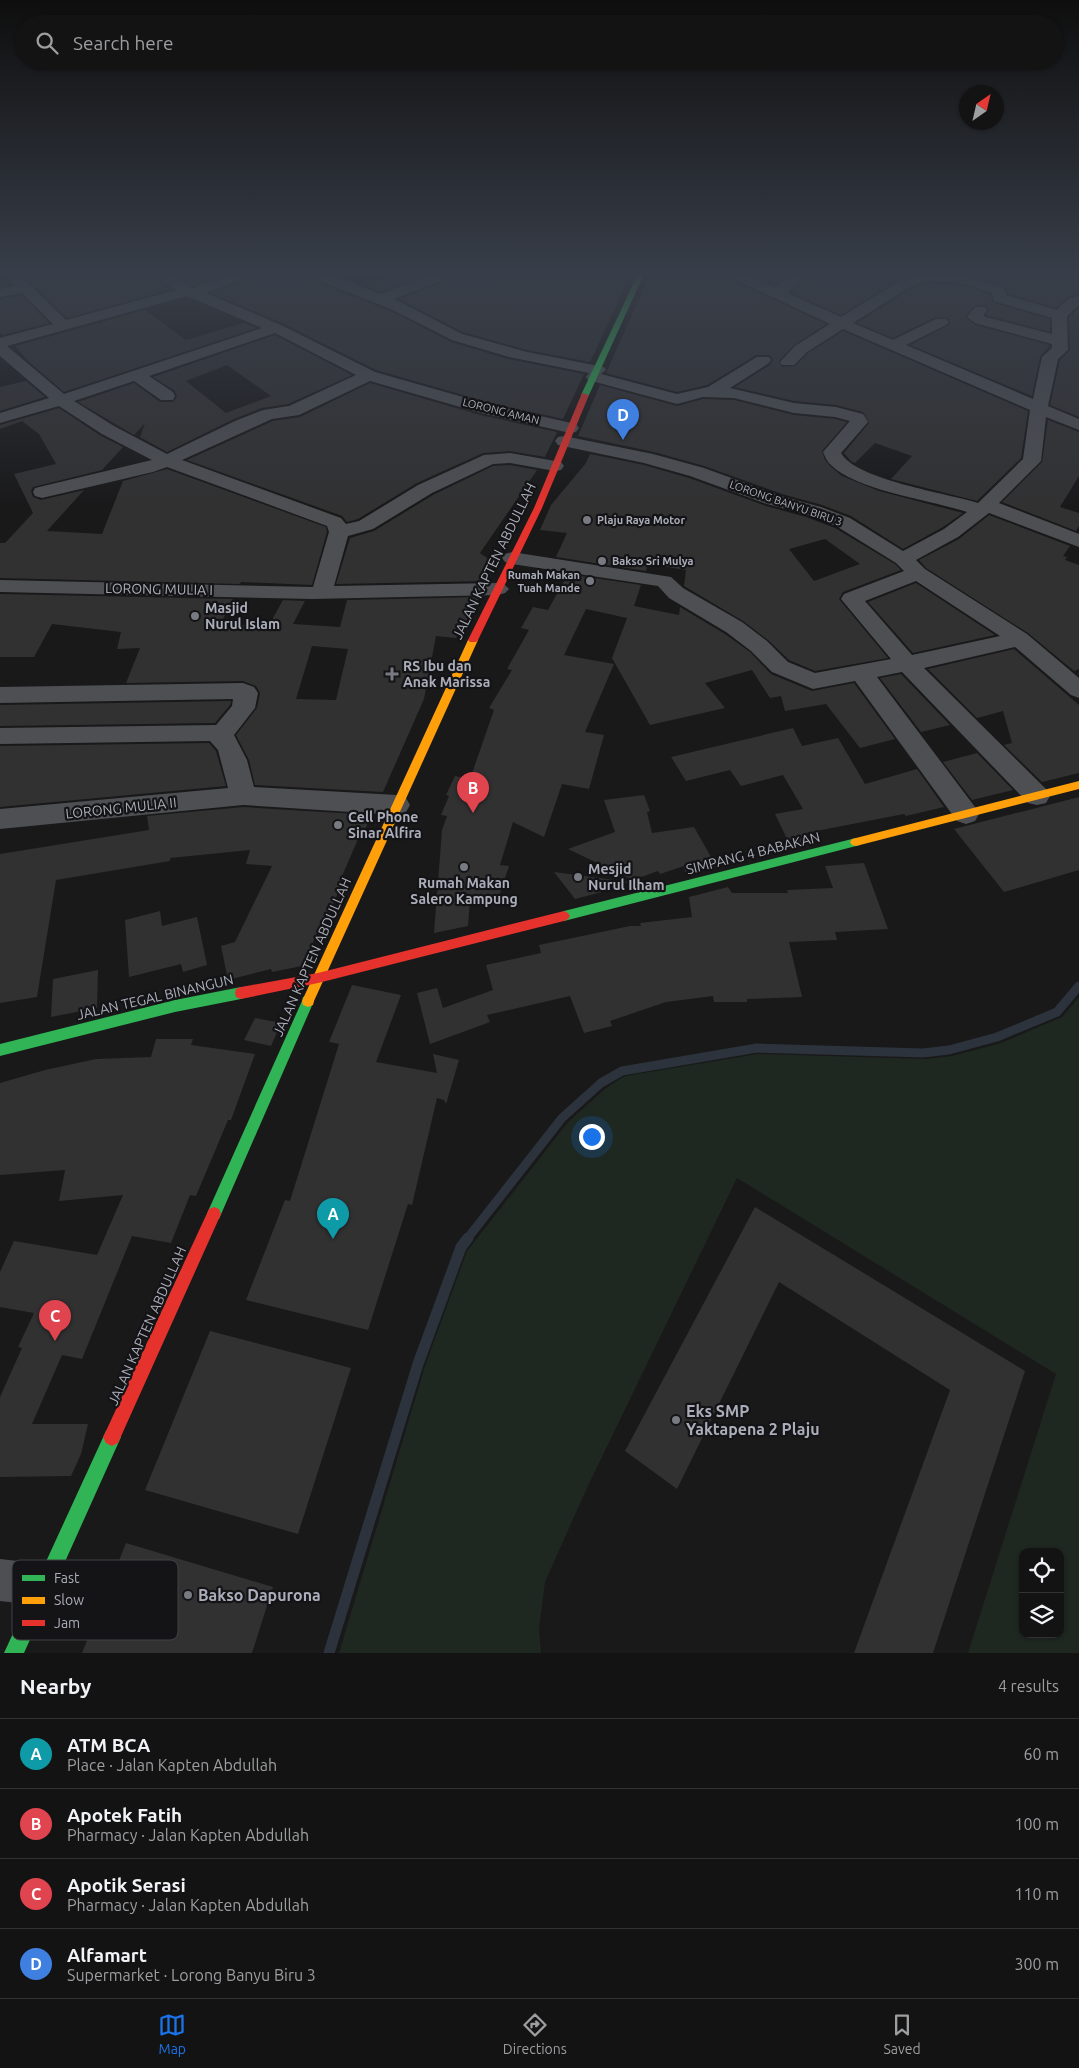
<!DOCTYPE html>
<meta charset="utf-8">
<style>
:root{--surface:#131314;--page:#1c1c1d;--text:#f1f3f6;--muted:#9d9ea0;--line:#323234;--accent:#1a73e8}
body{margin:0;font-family:Ubuntu,sans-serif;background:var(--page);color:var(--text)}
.controls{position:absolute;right:15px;bottom:15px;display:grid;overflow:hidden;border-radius:10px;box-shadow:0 1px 4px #0004}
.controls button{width:45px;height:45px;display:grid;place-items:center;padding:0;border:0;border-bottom:1px solid var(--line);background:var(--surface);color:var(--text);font:25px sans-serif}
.compass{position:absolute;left:959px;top:85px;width:45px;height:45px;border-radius:50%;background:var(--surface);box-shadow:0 1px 4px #0004;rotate:34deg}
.you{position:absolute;left:591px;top:1136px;width:18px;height:18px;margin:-12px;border:4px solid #fff;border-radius:50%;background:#1a73e8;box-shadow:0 0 0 8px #1a73e833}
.badge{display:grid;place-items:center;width:32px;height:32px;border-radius:50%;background:var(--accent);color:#fff;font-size:16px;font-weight:700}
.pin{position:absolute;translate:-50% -41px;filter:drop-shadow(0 1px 2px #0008)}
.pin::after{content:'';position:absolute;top:26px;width:18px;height:15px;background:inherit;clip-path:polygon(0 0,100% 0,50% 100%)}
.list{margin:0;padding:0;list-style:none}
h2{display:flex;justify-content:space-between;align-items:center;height:65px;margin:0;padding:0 20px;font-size:21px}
h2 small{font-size:16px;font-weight:400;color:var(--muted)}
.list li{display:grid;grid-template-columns:32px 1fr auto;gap:15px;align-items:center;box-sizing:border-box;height:70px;padding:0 20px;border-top:1px solid var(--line)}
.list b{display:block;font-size:19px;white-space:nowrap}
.list p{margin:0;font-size:16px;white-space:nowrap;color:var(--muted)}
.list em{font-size:16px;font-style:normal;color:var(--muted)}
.icon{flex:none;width:28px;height:28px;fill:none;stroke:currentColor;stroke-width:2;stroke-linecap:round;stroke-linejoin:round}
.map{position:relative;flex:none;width:1079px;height:1653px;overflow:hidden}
.search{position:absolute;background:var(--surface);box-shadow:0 1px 4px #0004;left:15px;right:15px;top:15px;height:55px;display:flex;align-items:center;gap:12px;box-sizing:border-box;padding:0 18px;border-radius:28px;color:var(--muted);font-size:19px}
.sheet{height:345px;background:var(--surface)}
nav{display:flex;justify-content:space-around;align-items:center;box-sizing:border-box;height:70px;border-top:1px solid var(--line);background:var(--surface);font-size:14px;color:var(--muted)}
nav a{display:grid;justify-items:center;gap:2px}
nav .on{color:var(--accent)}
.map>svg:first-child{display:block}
.green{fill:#1f2721;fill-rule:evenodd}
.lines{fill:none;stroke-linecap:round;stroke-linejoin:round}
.stream-far1{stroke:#2c333c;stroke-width:9}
.stream{stroke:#2c333c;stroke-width:11}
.building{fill:#313132;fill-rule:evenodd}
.street{fill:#4d4f53;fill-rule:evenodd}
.fast{fill:#30b455;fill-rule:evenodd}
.slow{fill:#ff9f0a;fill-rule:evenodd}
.jam{fill:#e5322d;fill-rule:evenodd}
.poi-dot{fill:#787a82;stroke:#141316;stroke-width:2}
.labels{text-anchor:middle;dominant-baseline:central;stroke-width:4.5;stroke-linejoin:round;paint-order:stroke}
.far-street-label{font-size:11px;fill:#abaeba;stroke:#141316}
.far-poi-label{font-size:11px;font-weight:bold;fill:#abaeba;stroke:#141316;text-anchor:start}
.street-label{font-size:14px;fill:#abaeba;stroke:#141316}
.poi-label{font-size:14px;font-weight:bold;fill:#abaeba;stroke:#141316;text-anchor:start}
.near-poi-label{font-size:16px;font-weight:bold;fill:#abaeba;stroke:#141316;text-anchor:start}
.key{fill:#141316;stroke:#414247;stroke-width:1}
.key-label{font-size:14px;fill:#abaeba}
</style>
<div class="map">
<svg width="1079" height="1653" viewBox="0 0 1079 1653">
<rect width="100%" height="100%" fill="#19191a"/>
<path class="green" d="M1079,997V1653H968L1056,1374L737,1178L586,1490L545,1582L539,1629L541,1653H339L425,1366L467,1251L568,1122L606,1088L625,1076L758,1054L926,1059L952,1056L1001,1043L1062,1017ZM1023,1552H1060V1634H1023Z"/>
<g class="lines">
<path class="stream-far1" d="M467,1239L562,1118L601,1083L622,1071L757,1048L923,1053L949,1050L997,1037L1057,1012L1079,986"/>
<path class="stream" d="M329,1653L418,1364L461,1247L468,1238"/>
</g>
<path class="building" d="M22,274H150L172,289L67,318Z
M174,274H223L193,286Z
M252,274H305L309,279L392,312L451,342L508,359L584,374L563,419L491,403L376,370L282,323L211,293L249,279Z
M395,274H425L381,292L368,287Z
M454,274H631L590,362L527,350L463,332L399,299L451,279Z
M650,274H726L729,279L826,324L794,345L779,361L782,367L795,366L808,353L843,331L1028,411L1021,458L977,501L891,479L912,456L875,443L855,463L851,461L844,453L869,423L863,412L836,405L794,401L735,387L770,365L773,359L769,355H756L707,385L677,392L606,373Z
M752,274H789L776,285Z
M810,274H911L897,280L841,315L790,292Z
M978,274H1079V293L1067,298L1056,308L1008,293L1005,286L976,277Z
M925,283L958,284L990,294L993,303L1050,319V332L986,315L989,309L985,305L974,306L965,317L975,325L1050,345L1040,357L1032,396L910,345L947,326L951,322L947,318L935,317L893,338L857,323L909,290Z
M21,295L49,323L3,335L0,333V299Z
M1079,308V417L1050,405L1060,360L1070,350L1069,317Z
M145,310L186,340L244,323L257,328L64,392L27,360L15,346Z
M275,335L352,375L288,404L262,408L234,419L167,452L140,437L145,423L134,435L78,402L134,383L160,402H173L177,397L175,391L153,377ZM227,365L271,396L226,413L186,381Z
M26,381L45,397L0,411V387Z
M370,383L480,415L557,432L545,457L510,451L483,453L417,483L358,519L347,522L342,516L187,460L273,421L300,417Z
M600,385L677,406L703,399L734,400L794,415L835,419L847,422L822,451L825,460L830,466L842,476L879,491L963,513L943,527L903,549L851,516L822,505L782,494L704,466L654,452L578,436Z
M59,408L101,436L123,447L102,470L33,487L31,491L33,497L41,500L84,490L47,531L102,534L123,481L167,469L326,527L327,532L312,585L241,582L240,584L0,578V543H5L33,513L14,474L56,464L39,434L22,421L0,429V425Z
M1048,420L1079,432V476L1060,507L1079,513V526L1076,531L1002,502L1042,462Z
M590,454L644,465L689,478L766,506L806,517L835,528L895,564L901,570L843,592L839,599L888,658L815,671L789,660L768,640L743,621L684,586L686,570L648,564L646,571L556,557L567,533L540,530L551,505L586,463ZM825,539L860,564L814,581L789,549Z
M510,465L537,470L480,553L495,564L487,581L336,584L350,538L374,531L433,495L493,466Z
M989,515L1070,546L1063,556L1067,557L1065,560L1079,565V669L1074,671L1028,633L926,568L919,560L959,539Z
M568,574L641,585L634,606L679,615L680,607L725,634L750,652L771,674L812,691L854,683L895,739L860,748L826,704L785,711L781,696L770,698L752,670L705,683L725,708L650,725L612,658L627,618L586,609L564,655L614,664L585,732L604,735L589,789L562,784L544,837L513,822L500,865L509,866L496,906L470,899L468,926L434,933L442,830L447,816L441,815L449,796L446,795L455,776L470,779L494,710L489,708L512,670L507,669L529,630L521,628L533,607L548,610Z
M916,583L995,635L913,653L868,602Z
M0,594L233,599L221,623L268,627L283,600L305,601L293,624L340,627L347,600L480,597L456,638L436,636L424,699L383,792L255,785L249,760L236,735L257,708L260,693L256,686L243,681L126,683L140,648L117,649L121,632L52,624L34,657H0ZM312,646L348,649L336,700L296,699Z
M1014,649L1079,705V773L1042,782L1004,745L1012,743L1003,711L977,718L928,669Z
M901,674L950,725L921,732L880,678Z
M231,701L230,705L215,723L0,726V705Z
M793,728L802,746L838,738L865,784L917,769L944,807L906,816L904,814L806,833L810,840L790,845L775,814L803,809L783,775L741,786L730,770L686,781L671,757Z
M209,743L216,751L226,786L0,807V746Z
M977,753L1013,790L972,800L943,762Z
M644,795L650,811L647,812L652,833L694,827L715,864L685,872L684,866L660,874L658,871L633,880L568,849L615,832L604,800Z
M1079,797V870L1004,892L954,829Z
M243,807L371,815L362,838L359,837L339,883H342L322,930L319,929L302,966L272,972L271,969L228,980L221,946L235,942L272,866L246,864L250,850L170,858V861L56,880L37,997L0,1003V854L149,830L147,816Z
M864,863L888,929L835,932L837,940L789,942L802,997L747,999V1002H714L713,996L666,1002L610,1021L612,1026L584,1033L570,996L487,1015L490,1022L430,1044L417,993L437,988L443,1008L493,990L486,965L541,953L539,945L630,926H641L640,923L692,917L689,897L728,887L732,893H788L787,890L833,888L825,866Z
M554,872L629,882L602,892L575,899Z
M160,911L162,926L197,917L207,965L183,972L181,964L129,977L125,920Z
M98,970L97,1008L51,1017L53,979Z
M352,985L401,995L376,1062L437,1073L433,1054L459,1060L446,1104L444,1100L437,1098L412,1205L408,1204L368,1330L246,1300L285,1200L290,1201L339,1044L329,1042Z
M255,1018L281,1023L271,1046L244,1040Z
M156,1039H193L191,1045L255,1054L231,1120H228L196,1196L190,1195L171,1243L132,1236L82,1359L62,1355L32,1424H88L81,1454L71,1476L0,1477V1397L22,1348L18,1347L34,1313L0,1307V1272L14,1241L97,1255L123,1195L59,1201L65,1170L0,1175V1083L45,1070L96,1059L151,1057Z
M755,1207L1025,1371L933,1653H854L950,1390L779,1282L677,1489L625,1451Z
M210,1331L351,1368L298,1534L145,1490Z
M126,1543L273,1587L252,1653H82Z"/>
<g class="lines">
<path class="street" d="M4,274H19L66,320L176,290L152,274H170L193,288L229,274H250L248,277L206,293L281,325L375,372L491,405L576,424L579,428L576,432L570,433L481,413L370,381L299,415L272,419L182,460L341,518L346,524L359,521L418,485L484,455L510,453L561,462L564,466L561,470L555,471L510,463L493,464L432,493L373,529L348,536L334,586L498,583L505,585L509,589L505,593L498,595L312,599L0,592V580L313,587L329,532L327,526L167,467L153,472L42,498L35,496L33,492L35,488L152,460L102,434L59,406L0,423V413L49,398L0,356V338L53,324L22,293L0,297V289L15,286ZM187,296L262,328L64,394L7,346ZM275,333L356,375L289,406L263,410L235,421L167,454L114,426L74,401L134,381L161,400H173L175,396L173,392L149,376Z
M308,274H329L381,294L431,274H452L450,277L394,299L462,334L480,339L527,352L604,367L606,370L601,374L677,394L708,387L757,357H769L771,360L769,363L730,388L794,403L836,407L863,414L868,422L841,453C856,480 947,493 978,503L1023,459L1030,410L843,329L807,352L794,365H782L780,362L795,346L830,324L730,277L728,274H747L776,287L792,274H808L787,293L841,317L898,282L917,274H949L959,277L961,274H976L973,278L1004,288L1006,295L1057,310L1068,299L1079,295V305L1067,316L1068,350L1058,359L1048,406L1079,419V430L1046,417L1041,461L999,503L1079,534V547L989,513L958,537L916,560L925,569L1027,634L1079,678V698L1071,695L1015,647L924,668L1046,789L1050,796L1046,803L1037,805L1028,803L902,672L877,677L975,807L979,814L975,821L966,824L957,821L855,681L813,689L772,672L751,651L726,632L669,598L658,586L512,564L505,562L502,558L505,554L512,552L671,577L683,588L742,622L767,641L788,662L815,673L891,659L841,599L844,594L904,571L896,563L836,526L807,515L767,504L690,476L644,463L558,445L555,441L558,437L564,436L653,454L704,468L781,496L821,507L850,518L903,551L944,529L967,512C931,500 857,491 831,465C827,462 825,456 823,452L850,421L835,417L794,413L734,398L703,397L677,404L588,380L586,377L589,373L509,357L452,340L393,310L310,277ZM925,281L958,282L992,293L994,301L1052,318V334L985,317L983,316L987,310L985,307H975L967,317L975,323L1052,344V348L1042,357L1033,399L906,345L946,325L949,322L946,319H936L893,340L853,323L908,288ZM916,581L1000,636L912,655L865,601Z
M243,683L254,687L258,693L255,708L234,735L247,760L254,787L397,795L406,798L410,805L406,812L397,815L243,805L0,829V809L228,788L218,750L210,741L0,744V728L216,725L232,706L233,699L0,703V687Z
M0,1559L45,1564L60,1570L66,1585L60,1600L45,1606L0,1601Z"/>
<path class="fast" d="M638,274H644L589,395L582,397L581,395Z
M856,838L860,839L862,842L860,845L564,921L560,919L558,916L560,913L564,911Z
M241,987L246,989L247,993L246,997L241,999L175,1012L0,1056V1044L175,1000Z
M308,995L313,997L314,1001L219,1219L214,1221L209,1219L207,1214L209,1209L302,1001L303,997Z
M112,1428L118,1431L121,1437L24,1653H4L106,1431Z"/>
<path class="slow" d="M473,637L478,640L314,1001L313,1005L308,1007L303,1005L302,1001L468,640Z
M1079,781V789L856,846L852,845L850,842L852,839L856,838Z"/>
<path class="jam" d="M582,393L589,395L542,508L478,640L476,642H470L468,640L534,508Z
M564,911L568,913L570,916L568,919L564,921L318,983L241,999L236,997L235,993L236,989L241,987L318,973Z
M214,1207L219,1209L221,1214L118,1443L112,1446L106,1443L103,1437L106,1431L209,1209Z"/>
</g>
<linearGradient id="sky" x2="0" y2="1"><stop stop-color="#0e0e0e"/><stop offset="0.54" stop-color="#383e49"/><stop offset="1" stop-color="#383e49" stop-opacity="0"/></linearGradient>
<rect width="1079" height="506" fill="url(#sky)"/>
<g class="poi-dot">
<circle cx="587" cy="520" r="5"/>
<circle cx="602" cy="561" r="5"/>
<circle cx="590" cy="581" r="5"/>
<circle cx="195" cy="616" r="5"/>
<path d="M389.5 666.5h5v5h5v5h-5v5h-5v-5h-5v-5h5z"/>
<circle cx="338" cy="825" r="5"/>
<circle cx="464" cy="867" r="5"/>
<circle cx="578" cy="877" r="5"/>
<circle cx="676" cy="1420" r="5"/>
<circle cx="188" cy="1595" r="5"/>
</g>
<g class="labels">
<g class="far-street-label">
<text transform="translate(501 411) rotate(14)">LORONG AMAN</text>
<text transform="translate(786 503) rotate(19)">LORONG BANYU BIRU 3</text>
</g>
<g class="far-poi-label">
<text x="597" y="520">Plaju Raya Motor</text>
<text x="612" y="561">Bakso Sri Mulya</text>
<text x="580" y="575" text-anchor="end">Rumah Makan<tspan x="580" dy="13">Tuah Mande</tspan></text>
</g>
<g class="street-label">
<text transform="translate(494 561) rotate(-64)">JALAN KAPTEN ABDULLAH</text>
<text transform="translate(159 589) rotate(1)">LORONG MULIA I</text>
<text transform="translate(121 808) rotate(-6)">LORONG MULIA II</text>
<text transform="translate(753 853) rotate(-14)">SIMPANG 4 BABAKAN</text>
<text transform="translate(312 957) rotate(-66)">JALAN KAPTEN ABDULLAH</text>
<text transform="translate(155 997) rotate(-13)">JALAN TEGAL BINANGUN</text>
<text transform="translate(147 1326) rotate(-66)">JALAN KAPTEN ABDULLAH</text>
</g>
<g class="poi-label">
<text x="205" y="608">Masjid<tspan x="205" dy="16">Nurul Islam</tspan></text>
<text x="403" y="666">RS Ibu dan<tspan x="403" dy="16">Anak Marissa</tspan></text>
<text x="348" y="817">Cell Phone<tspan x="348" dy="16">Sinar Alfira</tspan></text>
<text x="588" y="869">Mesjid<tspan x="588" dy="16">Nurul Ilham</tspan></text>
<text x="464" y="883" text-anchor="middle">Rumah Makan<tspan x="464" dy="16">Salero Kampung</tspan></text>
</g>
<g class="near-poi-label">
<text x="686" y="1411">Eks SMP<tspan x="686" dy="18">Yaktapena 2 Plaju</tspan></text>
<text x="198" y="1595">Bakso Dapurona</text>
</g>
</g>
<rect x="12" y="1560" width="166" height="80" rx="8" class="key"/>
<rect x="22" y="1575" width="23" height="6" fill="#30b455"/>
<rect x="22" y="1597" width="23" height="7" fill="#ff9f0a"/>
<rect x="22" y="1620" width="23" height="6" fill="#e5322d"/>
<g class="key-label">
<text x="54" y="1583">Fast</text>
<text x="54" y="1605">Slow</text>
<text x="54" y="1628">Jam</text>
</g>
</svg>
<div class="controls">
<button><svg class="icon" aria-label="locate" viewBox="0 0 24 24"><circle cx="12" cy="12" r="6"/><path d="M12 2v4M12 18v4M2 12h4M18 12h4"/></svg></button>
<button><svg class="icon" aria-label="layers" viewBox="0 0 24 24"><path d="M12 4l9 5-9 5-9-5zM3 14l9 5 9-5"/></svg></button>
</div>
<svg class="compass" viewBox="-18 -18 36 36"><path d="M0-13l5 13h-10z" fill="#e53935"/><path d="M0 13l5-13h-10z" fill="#9d9ea0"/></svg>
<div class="you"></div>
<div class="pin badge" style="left:333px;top:1239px;background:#0f9aa8">A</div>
<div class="pin badge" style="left:473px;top:813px;background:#e0444e">B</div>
<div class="pin badge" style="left:55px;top:1341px;background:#e0444e">C</div>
<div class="pin badge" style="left:623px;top:440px;background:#3f7fe0">D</div>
<div class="search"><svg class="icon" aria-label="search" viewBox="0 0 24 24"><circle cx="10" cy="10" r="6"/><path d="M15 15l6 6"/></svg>Search here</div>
</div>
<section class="sheet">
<h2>Nearby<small>4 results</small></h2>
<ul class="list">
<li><span class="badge" style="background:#0f9aa8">A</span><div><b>ATM BCA</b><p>Place · Jalan Kapten Abdullah</p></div><em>60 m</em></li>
<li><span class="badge" style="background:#e0444e">B</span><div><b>Apotek Fatih</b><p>Pharmacy · Jalan Kapten Abdullah</p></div><em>100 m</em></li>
<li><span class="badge" style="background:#e0444e">C</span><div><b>Apotik Serasi</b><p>Pharmacy · Jalan Kapten Abdullah</p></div><em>110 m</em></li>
<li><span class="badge" style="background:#3f7fe0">D</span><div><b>Alfamart</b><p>Supermarket · Lorong Banyu Biru 3</p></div><em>300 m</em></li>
</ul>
</section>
<nav>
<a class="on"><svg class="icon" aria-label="map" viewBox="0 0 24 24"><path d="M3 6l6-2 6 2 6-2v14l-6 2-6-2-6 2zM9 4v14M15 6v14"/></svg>Map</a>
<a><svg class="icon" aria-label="directions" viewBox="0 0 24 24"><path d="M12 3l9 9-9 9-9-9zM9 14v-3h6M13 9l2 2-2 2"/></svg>Directions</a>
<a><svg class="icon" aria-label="saved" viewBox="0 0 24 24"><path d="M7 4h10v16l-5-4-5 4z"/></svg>Saved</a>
</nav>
